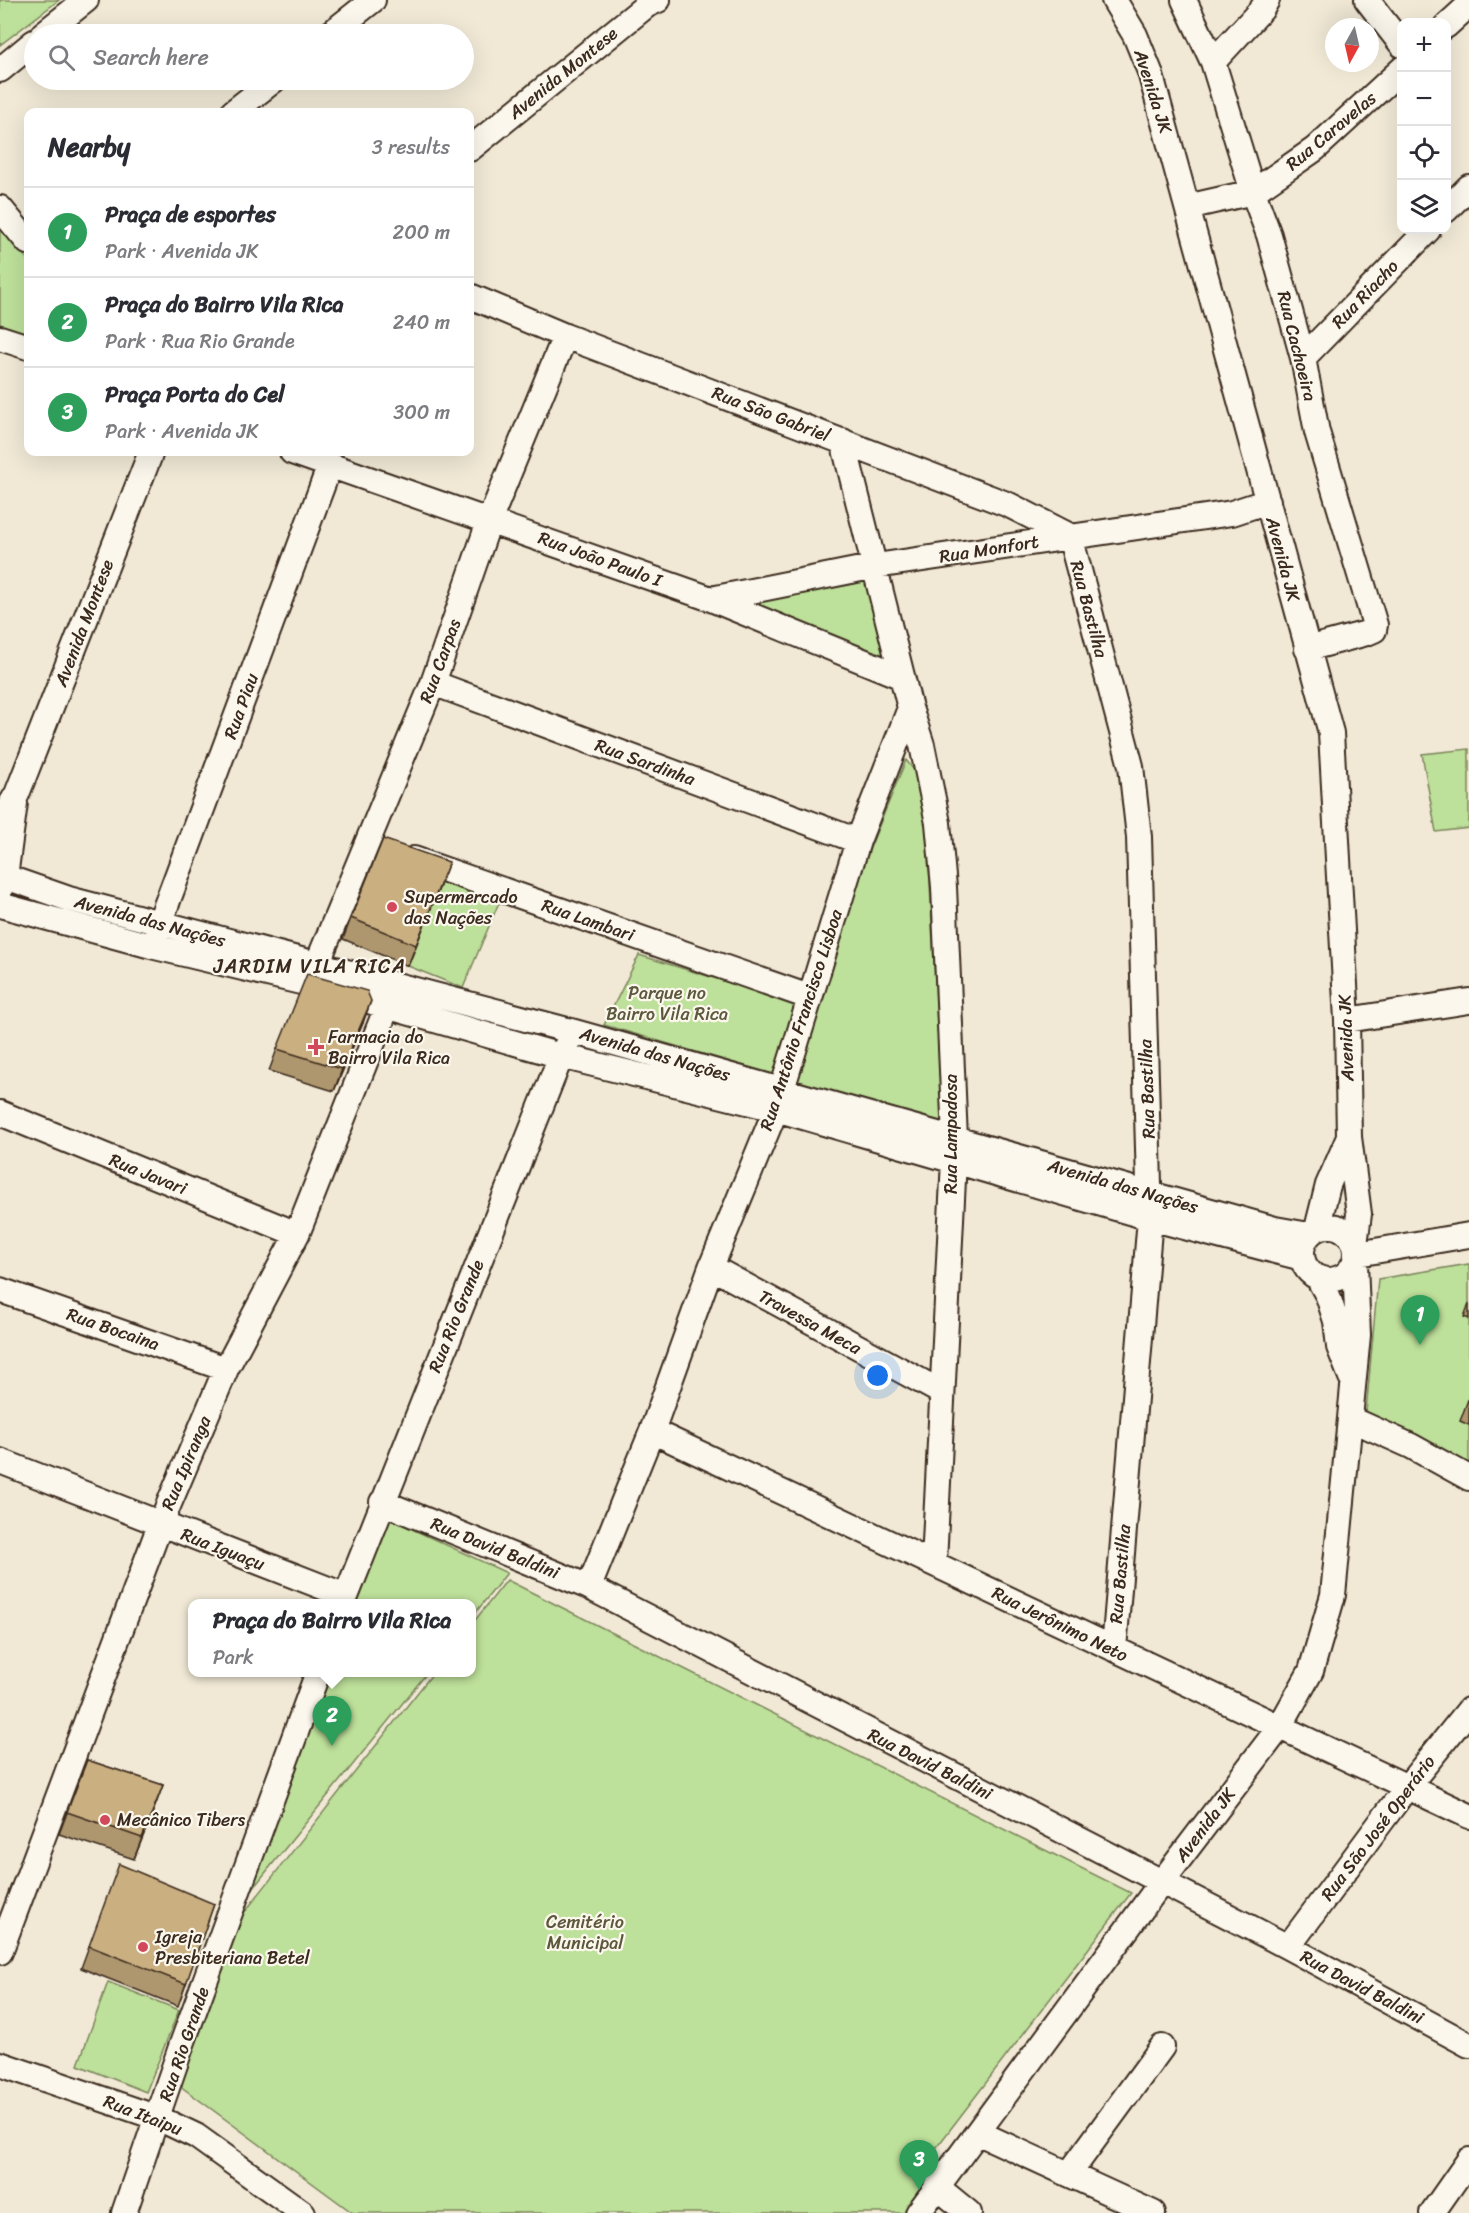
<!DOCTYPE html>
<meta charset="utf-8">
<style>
:root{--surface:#fff;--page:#f2f2f3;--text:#2b2b33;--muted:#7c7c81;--line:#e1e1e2;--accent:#d1495b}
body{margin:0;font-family:Sriracha,sans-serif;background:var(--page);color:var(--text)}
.controls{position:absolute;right:18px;top:18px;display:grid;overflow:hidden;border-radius:12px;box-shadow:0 6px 24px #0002}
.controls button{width:54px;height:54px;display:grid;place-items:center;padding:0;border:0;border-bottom:2px solid var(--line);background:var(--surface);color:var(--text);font:30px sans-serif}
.compass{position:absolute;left:1325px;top:18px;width:54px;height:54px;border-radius:50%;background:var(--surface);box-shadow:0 6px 24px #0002;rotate:188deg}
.you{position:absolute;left:878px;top:1376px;width:21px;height:21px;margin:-15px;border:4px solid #fff;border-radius:50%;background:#1a73e8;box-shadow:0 0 0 9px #1a73e833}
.badge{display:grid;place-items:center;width:39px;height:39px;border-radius:50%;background:var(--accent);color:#fff;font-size:20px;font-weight:700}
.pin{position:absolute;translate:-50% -50px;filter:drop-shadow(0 2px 3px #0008)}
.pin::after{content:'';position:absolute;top:32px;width:21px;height:18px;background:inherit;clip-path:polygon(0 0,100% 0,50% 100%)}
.popup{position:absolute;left:188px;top:1599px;width:288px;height:78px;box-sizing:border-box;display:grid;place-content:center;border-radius:12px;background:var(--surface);filter:drop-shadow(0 2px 4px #0005);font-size:20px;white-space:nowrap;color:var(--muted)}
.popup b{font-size:22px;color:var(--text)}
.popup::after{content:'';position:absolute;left:50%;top:100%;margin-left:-12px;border:12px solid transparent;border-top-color:var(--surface)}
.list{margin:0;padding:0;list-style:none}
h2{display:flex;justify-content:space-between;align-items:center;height:78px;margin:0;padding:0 24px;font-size:26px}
h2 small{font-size:20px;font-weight:400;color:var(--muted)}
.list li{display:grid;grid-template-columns:39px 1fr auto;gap:18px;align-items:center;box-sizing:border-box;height:90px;padding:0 24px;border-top:2px solid var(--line)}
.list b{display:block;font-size:22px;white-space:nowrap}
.list p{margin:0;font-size:20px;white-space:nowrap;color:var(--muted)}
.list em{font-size:20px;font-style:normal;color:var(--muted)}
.icon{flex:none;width:33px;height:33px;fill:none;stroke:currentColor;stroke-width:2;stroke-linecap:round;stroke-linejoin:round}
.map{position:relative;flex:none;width:1469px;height:2213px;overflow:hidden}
.search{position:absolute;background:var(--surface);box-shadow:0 6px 24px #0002;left:24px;top:24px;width:450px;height:66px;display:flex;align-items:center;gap:15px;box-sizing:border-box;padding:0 21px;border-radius:33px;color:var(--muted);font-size:22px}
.panel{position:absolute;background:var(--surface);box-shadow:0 6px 24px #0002;left:24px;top:108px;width:450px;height:348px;border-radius:12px}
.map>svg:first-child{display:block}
.green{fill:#bde09a;stroke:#7c855c;stroke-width:1.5}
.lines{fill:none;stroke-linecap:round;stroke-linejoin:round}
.minor-casing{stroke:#3b2a1e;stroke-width:28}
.minor{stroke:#fbf7ec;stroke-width:24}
.wall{fill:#ae966e;stroke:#3b2a1e;stroke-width:1.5}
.shaded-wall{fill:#8d7a5a;stroke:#3b2a1e;stroke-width:1.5}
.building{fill:#caaf80;stroke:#3b2a1e;stroke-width:1.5}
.poi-dot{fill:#d1495b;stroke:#fbf7ec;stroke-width:2}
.labels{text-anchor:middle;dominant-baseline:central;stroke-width:4.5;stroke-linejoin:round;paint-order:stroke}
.street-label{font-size:18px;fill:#3b2a1e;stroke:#fbf7ec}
.poi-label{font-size:18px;fill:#3b2a1e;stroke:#fbf7ec;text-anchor:start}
.park-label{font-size:18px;fill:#5c583d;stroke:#fbf7ec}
.neighbourhood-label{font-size:20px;letter-spacing:1.5px;fill:#3b2a1e;stroke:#fbf7ec}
</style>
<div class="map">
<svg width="1469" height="2213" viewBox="0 0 1469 2213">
<rect width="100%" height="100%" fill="#f1e9d6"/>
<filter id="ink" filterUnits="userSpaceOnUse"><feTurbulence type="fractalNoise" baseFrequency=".0167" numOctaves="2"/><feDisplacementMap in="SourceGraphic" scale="12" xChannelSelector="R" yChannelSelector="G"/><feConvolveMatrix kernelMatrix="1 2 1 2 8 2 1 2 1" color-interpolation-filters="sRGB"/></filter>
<g filter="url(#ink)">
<path class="green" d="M0,0H59L0,45Z
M0,228L28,260V333L0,324Z
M869,581L887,661L746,604Z
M1469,749V828L1436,832L1422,754Z
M906,760L917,774L927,824L942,1123L793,1082L870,848Z
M444,876L500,900L463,988L408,966Z
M639,955L796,1003L775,1075L604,1025Z
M1469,1264V1467L1366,1412L1378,1279Z
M386,1517L507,1573L472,1617V1604H352Z
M507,1580L1131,1893L920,2169L936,2186L918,2213H353L176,2083L240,1918L433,1673L472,1672V1624Z
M325,1673H427L228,1919Z
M108,1982L179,2010L146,2092L78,2065Z"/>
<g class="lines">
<defs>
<path id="minor" d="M1114,0L1135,35L1150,72L1331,733L1347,1020L1349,1137L1359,1214L1355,1245
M1184,0L1213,62L1253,192L1269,235L1303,358L1317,432L1375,625L1374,630L1367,633L1307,649
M1367,0L1402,45
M1446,26L1469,5
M43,34L86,0
M330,34L373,0
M1213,62L1262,9L1267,0
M0,70L34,42
M233,112L274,80
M470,149L647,5L658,0
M1187,207L1253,192L1315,149L1402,69
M0,208L28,242
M1446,210L1469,187
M470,296L565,336L1009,505L1070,536L1131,766L1139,837L1150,1218L1114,1649
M0,338L28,347
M1303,358L1428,230
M292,452L711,599L902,677
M711,599L876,566L1232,513L1268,501
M433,683L858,841
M910,708L922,745L938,823L944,887L955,1139L934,1563
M0,822L17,794L151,452
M414,859L809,997
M0,875L69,899L575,1032L1275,1229L1309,1235
M0,889L5,877L15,803
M0,905L151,946L309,984L561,1056L776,1109L1150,1218L1302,1258
M154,938L330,465
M311,979L433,683L490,519L565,336
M1347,1020L1469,1001
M0,1113L297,1234
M1302 1253a27 27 0 1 1 54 0a27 27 0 1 1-54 0Z
M1317,1229L1328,1185L1349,1137
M1357,1254L1469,1235
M711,1267L941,1392
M1318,1278L1328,1296L1336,1321L1339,1347L1351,1377
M0,1290L226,1369
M1351,1419L1411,1446L1469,1478
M652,1431L1469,1816
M0,1461L346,1596
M382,1502L589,1587L1288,1947L1469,2045
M589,1587L652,1431L711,1267L776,1109L858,841L910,708L843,441
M343,1604L561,1056L569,1041
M1288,1947L1407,1787L1469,1710
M0,1952L160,1525L226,1369L297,1234L393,992
M0,2064L158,2118L196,2136L303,2213
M979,2133L1153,2213
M1069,2174L1162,2047
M936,2186L969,2213
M124,2213L182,2044L318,1672
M918,2213L1161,1883L1279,1728L1311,1671L1333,1595L1358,1335L1355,1263
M1432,2213L1469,2160"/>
</defs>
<use href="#minor" class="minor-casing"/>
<use href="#minor" class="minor"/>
</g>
<path class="wall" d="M441,883L408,966L343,939L351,918Z
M363,1023L334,1091L269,1071L277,1049Z
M1469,1303V1319L1464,1317Z
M1469,1397V1425L1460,1421Z
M87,1760L163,1785L134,1859L59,1834Z
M214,1904L178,2006L81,1968L89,1946Z"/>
<path class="shaded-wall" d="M449,862L441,883L408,966L416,945Z
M371,1001L363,1023L334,1091L342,1069Z
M163,1785L155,1807L134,1859L142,1838Z"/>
<path class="building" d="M383,839L449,862L416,945L351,918Z
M307,974L367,991L371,1001L342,1069L277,1049Z
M87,1760L163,1785L142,1838L67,1812Z
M119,1864L214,1904L186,1984L89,1946Z"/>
</g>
<g class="poi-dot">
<circle cx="392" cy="907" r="6"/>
<path d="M313 1038h6v6h6v6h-6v6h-6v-6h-6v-6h6z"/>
<circle cx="105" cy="1820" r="6"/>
<circle cx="143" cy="1947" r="6"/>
</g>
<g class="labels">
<g class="street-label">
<text transform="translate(563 73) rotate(-39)">Avenida Montese</text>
<text transform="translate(1153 91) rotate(72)">Avenida JK</text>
<text transform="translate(1331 131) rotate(-40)">Rua Caravelas</text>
<text transform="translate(1365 294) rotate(-46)">Rua Riacho</text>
<text transform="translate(1297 346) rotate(76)">Rua Cachoeira</text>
<text transform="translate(771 414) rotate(21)">Rua São Gabriel</text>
<text transform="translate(989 549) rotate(-9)">Rua Monfort</text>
<text transform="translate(600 559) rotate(20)">Rua João Paulo I</text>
<text transform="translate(1283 559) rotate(75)">Avenida JK</text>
<text transform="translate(1089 609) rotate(75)">Rua Bastilha</text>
<text transform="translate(84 623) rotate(-69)">Avenida Montese</text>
<text transform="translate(440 661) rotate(-70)">Rua Carpas</text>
<text transform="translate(241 706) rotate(-70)">Rua Piau</text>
<text transform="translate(645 762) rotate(20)">Rua Sardinha</text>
<text transform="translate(588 920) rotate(19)">Rua Lambari</text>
<text transform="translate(150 921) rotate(15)">Avenida das Nações</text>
<text transform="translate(801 1020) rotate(-72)">Rua Antônio Francisco Lisboa</text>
<text transform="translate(1346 1038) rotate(-92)">Avenida JK</text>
<text transform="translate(655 1054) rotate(16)">Avenida das Nações</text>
<text transform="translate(1147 1089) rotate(-92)">Rua Bastilha</text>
<text transform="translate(951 1134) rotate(-90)">Rua Lampadosa</text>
<text transform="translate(148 1174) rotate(22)">Rua Javari</text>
<text transform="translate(1123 1186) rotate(16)">Avenida das Nações</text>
<text transform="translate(456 1316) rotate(-68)">Rua Rio Grande</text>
<text transform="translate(810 1322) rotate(29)">Travessa Meca</text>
<text transform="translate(113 1329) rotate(19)">Rua Bocaina</text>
<text transform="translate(186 1463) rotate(-67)">Rua Ipiranga</text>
<text transform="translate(495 1548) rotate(22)">Rua David Baldini</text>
<text transform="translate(223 1549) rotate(21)">Rua Iguaçu</text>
<text transform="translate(1120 1574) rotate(-85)">Rua Bastilha</text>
<text transform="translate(1060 1624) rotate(26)">Rua Jerônimo Neto</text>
<text transform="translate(930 1764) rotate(27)">Rua David Baldini</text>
<text transform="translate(1205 1825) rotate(-53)">Avenida JK</text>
<text transform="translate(1378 1828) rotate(-53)">Rua São José Operário</text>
<text transform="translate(1362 1987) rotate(28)">Rua David Baldini</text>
<text transform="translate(184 2044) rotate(-71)">Rua Rio Grande</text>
<text transform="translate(143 2115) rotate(21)">Rua Itaipu</text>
</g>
<g class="poi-label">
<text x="404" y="897">Supermercado<tspan x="404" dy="21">das Nações</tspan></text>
<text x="328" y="1037">Farmacia do<tspan x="328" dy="21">Bairro Vila Rica</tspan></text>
<text x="117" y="1820">Mecânico Tibers</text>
<text x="155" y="1937">Igreja<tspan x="155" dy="21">Presbiteriana Betel</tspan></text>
</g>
<g class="park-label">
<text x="667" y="993">Parque no<tspan x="667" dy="21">Bairro Vila Rica</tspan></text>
<text x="585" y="1922">Cemitério<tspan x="585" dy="21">Municipal</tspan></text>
</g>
<g class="neighbourhood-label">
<text x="310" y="966">JARDIM VILA RICA</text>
</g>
</g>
</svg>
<div class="controls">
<button>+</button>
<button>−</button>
<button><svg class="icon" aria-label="locate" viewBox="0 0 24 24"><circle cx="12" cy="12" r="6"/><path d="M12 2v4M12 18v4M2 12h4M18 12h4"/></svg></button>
<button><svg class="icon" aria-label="layers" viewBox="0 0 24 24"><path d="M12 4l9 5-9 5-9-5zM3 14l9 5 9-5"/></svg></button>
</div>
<svg class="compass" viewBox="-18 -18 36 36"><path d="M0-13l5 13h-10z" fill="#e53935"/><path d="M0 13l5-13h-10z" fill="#7c7c81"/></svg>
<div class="you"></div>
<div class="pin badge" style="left:1420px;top:1345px;background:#2e9e5b">1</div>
<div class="pin badge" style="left:332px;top:1746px;background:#2e9e5b">2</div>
<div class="popup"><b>Praça do Bairro Vila Rica</b>Park</div>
<div class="pin badge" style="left:919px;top:2190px;background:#2e9e5b">3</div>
<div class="search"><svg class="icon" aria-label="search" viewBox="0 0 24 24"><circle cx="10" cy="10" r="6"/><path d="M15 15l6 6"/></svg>Search here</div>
<section class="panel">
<h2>Nearby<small>3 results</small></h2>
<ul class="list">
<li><span class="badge" style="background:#2e9e5b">1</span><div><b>Praça de esportes</b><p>Park · Avenida JK</p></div><em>200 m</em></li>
<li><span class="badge" style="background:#2e9e5b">2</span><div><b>Praça do Bairro Vila Rica</b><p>Park · Rua Rio Grande</p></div><em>240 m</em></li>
<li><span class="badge" style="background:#2e9e5b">3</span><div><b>Praça Porta do Cel</b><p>Park · Avenida JK</p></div><em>300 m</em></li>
</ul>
</section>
</div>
